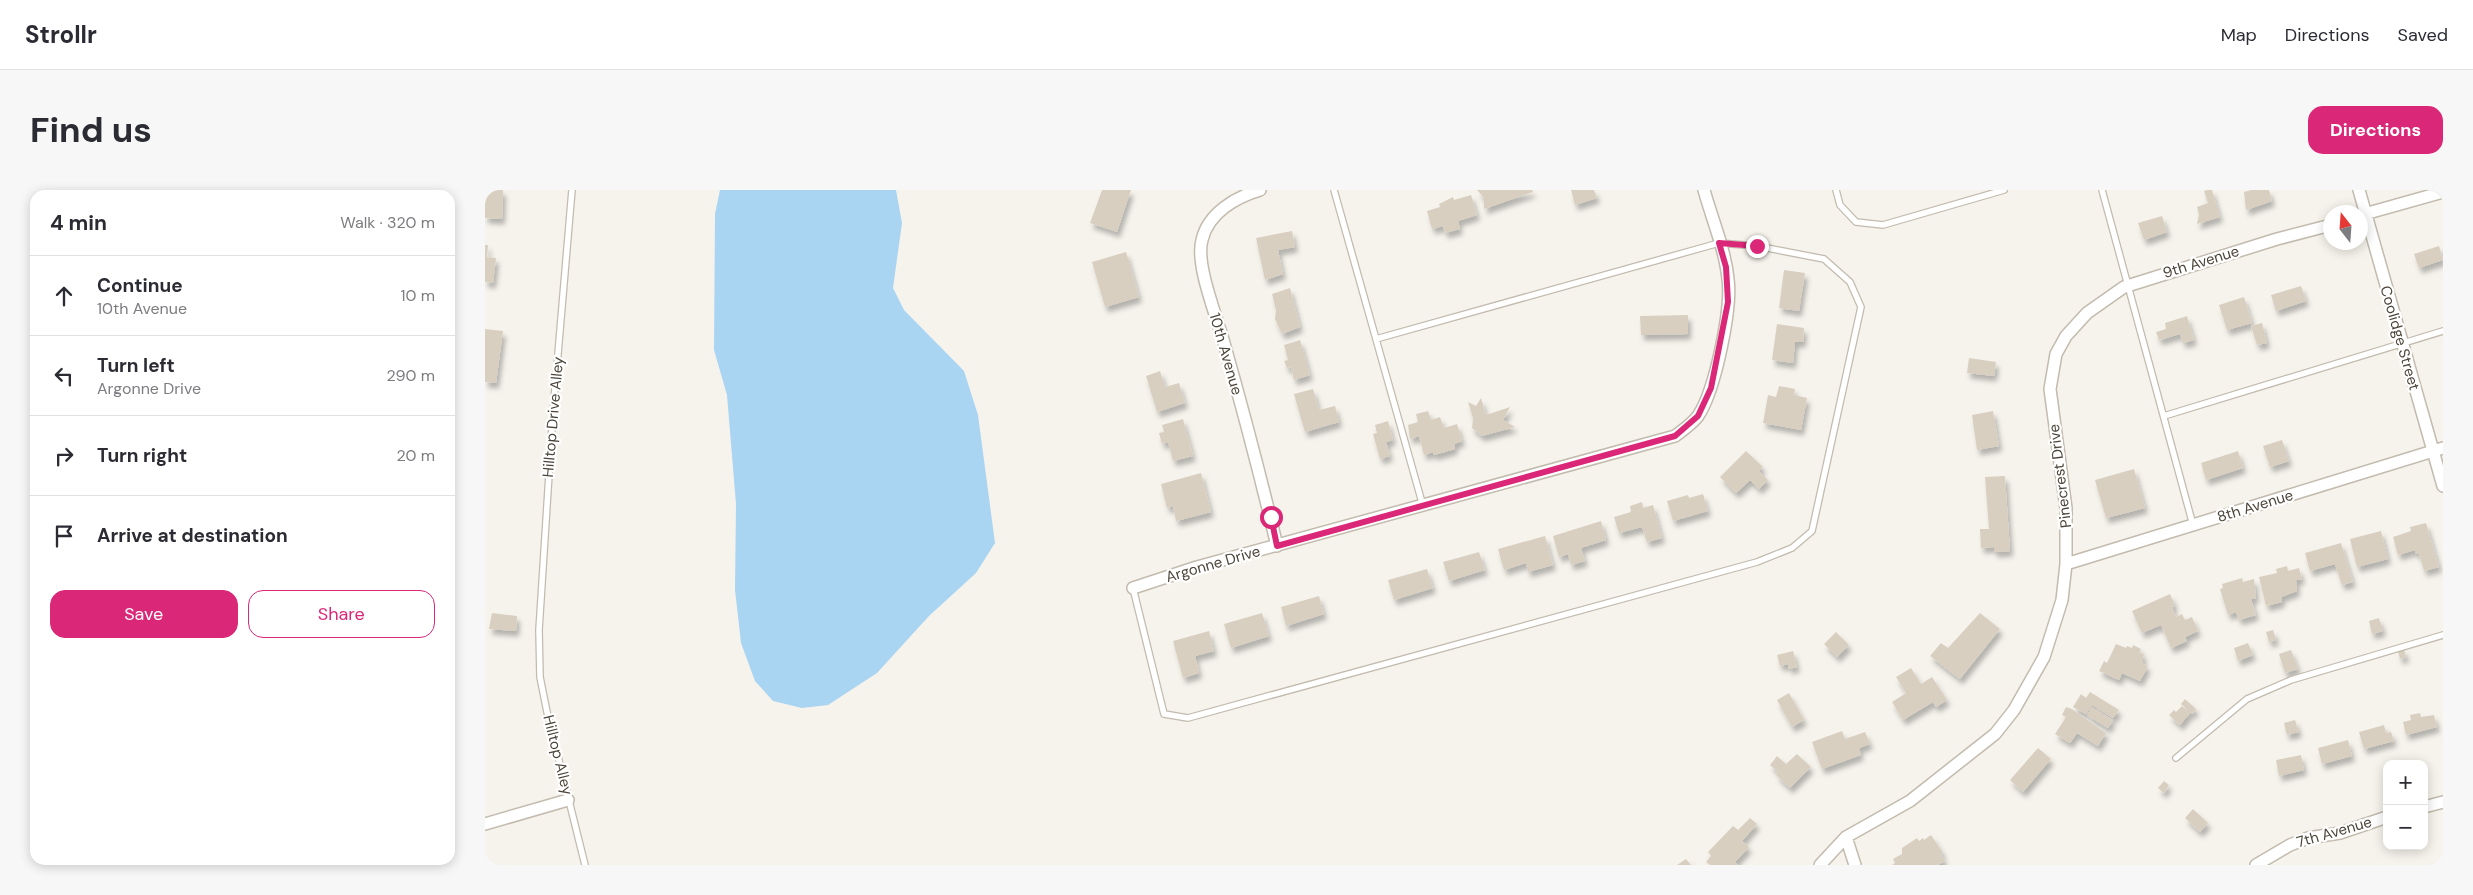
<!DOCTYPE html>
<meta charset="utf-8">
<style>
:root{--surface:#fff;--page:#f7f7f7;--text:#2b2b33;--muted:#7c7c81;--line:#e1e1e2;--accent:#db2777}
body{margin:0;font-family:"DM Sans",sans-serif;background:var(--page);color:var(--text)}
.controls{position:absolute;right:15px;bottom:15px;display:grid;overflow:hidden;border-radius:10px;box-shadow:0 2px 12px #0003}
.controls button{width:45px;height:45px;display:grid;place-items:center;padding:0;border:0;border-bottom:1px solid var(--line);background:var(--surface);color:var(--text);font:25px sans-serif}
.compass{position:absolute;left:1838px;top:15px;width:45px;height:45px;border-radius:50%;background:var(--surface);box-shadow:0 2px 12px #0003;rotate:343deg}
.stop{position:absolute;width:15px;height:15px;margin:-11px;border:4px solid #db2777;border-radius:50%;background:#fff}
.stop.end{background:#db2777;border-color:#fff;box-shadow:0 1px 5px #0008}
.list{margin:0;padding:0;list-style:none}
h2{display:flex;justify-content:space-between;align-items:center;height:65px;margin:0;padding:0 20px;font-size:21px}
h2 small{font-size:16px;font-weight:400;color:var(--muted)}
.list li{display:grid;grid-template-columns:32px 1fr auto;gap:15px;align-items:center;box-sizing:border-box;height:80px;padding:0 20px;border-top:1px solid var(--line)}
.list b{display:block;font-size:19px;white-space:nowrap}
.list p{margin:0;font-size:16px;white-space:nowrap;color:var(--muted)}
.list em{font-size:16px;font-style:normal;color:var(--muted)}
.actions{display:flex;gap:10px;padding:15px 20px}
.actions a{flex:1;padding:11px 0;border:1px solid var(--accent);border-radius:15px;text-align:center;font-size:18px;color:var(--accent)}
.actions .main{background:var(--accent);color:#fff}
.icon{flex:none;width:28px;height:28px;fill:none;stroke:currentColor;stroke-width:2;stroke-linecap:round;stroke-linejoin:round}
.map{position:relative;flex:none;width:1958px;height:675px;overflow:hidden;border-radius:15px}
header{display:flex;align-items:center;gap:30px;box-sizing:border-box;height:70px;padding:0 25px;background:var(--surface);border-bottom:1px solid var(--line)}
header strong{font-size:24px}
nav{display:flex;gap:28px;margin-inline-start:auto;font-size:18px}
.intro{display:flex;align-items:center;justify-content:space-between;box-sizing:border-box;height:120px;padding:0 30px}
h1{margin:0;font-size:35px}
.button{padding:12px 22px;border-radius:15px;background:var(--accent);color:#fff;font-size:18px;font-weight:700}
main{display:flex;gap:30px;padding:0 30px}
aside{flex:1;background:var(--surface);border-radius:15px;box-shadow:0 2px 12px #0003}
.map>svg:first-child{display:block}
.water{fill:#a9d4f2}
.building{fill:#d8cfc1;filter:url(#shadow)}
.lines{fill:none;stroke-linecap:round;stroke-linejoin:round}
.lane-casing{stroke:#c2bbae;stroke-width:8}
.street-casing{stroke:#c2bbae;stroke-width:14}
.lane{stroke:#fff;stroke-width:5.5}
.street{stroke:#fff;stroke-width:11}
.route{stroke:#db2777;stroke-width:6}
.labels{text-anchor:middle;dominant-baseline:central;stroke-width:4.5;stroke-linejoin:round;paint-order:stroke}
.street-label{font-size:15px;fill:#4b4439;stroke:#fff}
</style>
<header>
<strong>Strollr</strong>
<nav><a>Map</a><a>Directions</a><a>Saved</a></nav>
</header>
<div class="intro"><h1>Find us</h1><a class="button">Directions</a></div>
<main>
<aside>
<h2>4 min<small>Walk · 320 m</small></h2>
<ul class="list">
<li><svg class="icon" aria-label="ahead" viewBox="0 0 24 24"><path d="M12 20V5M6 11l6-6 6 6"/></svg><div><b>Continue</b><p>10th Avenue</p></div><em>10 m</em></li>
<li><svg class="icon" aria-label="left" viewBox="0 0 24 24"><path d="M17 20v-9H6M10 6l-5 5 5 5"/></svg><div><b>Turn left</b><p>Argonne Drive</p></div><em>290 m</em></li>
<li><svg class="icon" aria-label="right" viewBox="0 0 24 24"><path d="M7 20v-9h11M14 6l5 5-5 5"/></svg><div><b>Turn right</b></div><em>20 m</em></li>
<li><svg class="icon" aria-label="arrive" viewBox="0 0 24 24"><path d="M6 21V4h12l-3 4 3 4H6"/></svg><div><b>Arrive at destination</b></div></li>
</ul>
<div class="actions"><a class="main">Save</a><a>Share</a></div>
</aside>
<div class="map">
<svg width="1958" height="675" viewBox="0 0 1958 675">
<defs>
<filter id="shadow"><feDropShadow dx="3" dy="5.5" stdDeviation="2.5" flood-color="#0004"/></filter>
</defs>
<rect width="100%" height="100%" fill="#f6f3ec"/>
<path class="water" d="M235,0H411L417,33L408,98L419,120L479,181L493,225L510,353L491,383L444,426L392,483L343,515L317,518L288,511L270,491L256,453L250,400L251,314L242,205L229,160L230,24Z"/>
<path class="building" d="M0,0H18L17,29L0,28Z
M617,0H646L632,42L605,33Z
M992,0H1047L1048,2L999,19V8Z
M1086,0H1109L1112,8L1090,15Z
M1722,0H1727L1735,27L1712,34L1714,25L1712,17L1723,13L1719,1Z
M1766,0H1784L1787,11L1761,20L1759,2Z
M986,5L992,25L973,31L975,39L960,43L958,36L947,39L942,21L955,17L954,14L968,7L969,10Z
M1677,26L1682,42L1659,50L1653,33Z
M807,41L810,57L793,60L798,84L780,90L771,48Z
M0,55H3L2,67L11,68L8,93L0,92Z
M1954,56L1958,70L1934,78L1929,64Z
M641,62L654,107L620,117L607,72Z
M1299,80L1320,83L1314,121L1294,118Z
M1816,96L1821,111L1791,121L1786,105Z
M805,98L815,137L797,144L790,129L791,120L787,104Z
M1759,107L1767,133L1742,140L1734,115Z
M1203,125V144L1156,145L1155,126Z
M1702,126L1709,150L1698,153L1695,144L1674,150L1671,142L1681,139L1680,133Z
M1777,133L1782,153L1772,155L1766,136Z
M1292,134L1319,138L1318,152H1310L1308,173L1287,170Z
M0,139L18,141L11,193L0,192Z
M815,150L825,185L809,190L806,177L802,178L799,171L803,170L799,155Z
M1484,168L1511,172L1509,186L1482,183Z
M675,181L680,197L694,193L700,213L672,222L661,186Z
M1294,196L1310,199L1309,205L1322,208L1316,240L1278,233L1283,205L1291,207Z
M828,199L834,220L850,216L854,232L820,242L809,204Z
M996,208L1001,225L1025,217L1018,230L1030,237L997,246L987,238L988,228L983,212L991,216Z
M943,221L946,230L955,227L959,238L972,234L977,251L969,254L970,259L949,265L948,262L939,265L934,246L925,249L923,235L933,232L931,224Z
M1508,221L1514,256L1492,260L1487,225Z
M698,229L708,266L688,271L683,252L677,254L674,243L679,242L677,235Z
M903,231L908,250L901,252L905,266L895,269L888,244L892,243L890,235Z
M1797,250L1804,271L1785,277L1778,256Z
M1261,261L1278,277L1274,281L1283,290L1274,299L1265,290L1251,303L1235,287Z
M1753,261L1758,278L1721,290L1716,273Z
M1649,279L1660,318L1621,328L1610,290Z
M716,283L726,322L691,331L688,316L682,318L676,294Z
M1520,286L1525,361L1509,362V357L1496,358L1495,339H1504L1500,287Z
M1218,304L1223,321L1188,331L1182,311L1203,305L1204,308Z
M1157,312L1158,318L1168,315L1177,348L1162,352L1157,337L1134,343L1129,327L1146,322L1145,316Z
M1116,331L1121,350L1096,358L1100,371L1086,375L1083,364L1074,367L1068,346Z
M1941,333L1954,377L1939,381L1934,363L1931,364L1930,360L1913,365L1908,347L1926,341L1925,337Z
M1896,341L1903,369L1872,377L1865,349Z
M1060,346L1068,375L1043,382L1041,373L1019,380L1013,359Z
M1856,353L1868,392L1857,395L1850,374L1825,381L1820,363Z
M994,362L1000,380L964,391L958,372Z
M1802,376L1803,381L1814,378L1817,389L1811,390L1812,401L1796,407L1797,412L1781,416L1774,387L1792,383L1791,379Z
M942,379L948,398L909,410L903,390Z
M1757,388L1758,392L1769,389L1771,408L1766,409L1771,425L1754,430L1751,422L1743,425L1735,399L1738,398L1737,394Z
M1685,404L1690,416L1687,417L1691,427L1697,424L1700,430L1707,427L1713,441L1700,447L1702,451L1686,458L1676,435L1657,443L1647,421Z
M834,406L839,424L801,436L796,417Z
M7,423L32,426L31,441L4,439Z
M777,423L784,446L746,458L739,434Z
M1495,423L1515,439L1475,489L1445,466L1456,453L1463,458Z
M1894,428L1898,441L1887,444L1884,431Z
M1788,440L1791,450L1784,452L1781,442Z
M724,441L729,461L710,466L714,483L698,488L688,451Z
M1351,442L1364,455L1352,467L1339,454Z
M1763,453L1768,465L1753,471L1749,458Z
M1631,454L1641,458L1642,456L1647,458L1648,455L1656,459L1654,463L1659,464L1657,473L1663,476L1655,491L1637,483L1634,490L1614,481L1619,471L1622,473Z
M1919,459L1921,467L1915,469L1913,461Z
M1806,460L1813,479L1800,483L1794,464Z
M1308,461L1312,477L1304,479L1303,474L1295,476L1292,465Z
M1426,478L1436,494L1447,487L1462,510L1451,517L1448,512L1418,530L1407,512L1421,503L1411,487Z
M1605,502L1634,520L1628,528L1607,515L1601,524L1588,517L1596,504L1601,508Z
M1304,503L1319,530L1307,537L1292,510Z
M1700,509L1711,519L1707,524L1696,514Z
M1697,516L1705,523L1695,535L1684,525L1689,520L1691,522Z
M1581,517L1587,519L1621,543L1613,556L1592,543L1585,553L1570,544L1581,527L1577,525Z
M1607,517L1628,530L1623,538L1602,525Z
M1935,523L1936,527L1949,525L1952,537L1921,545L1918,532L1926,530L1925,525Z
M1810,530L1814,542L1802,545L1799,533Z
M1899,535L1901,543L1906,542L1909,551L1879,559L1874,542Z
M1357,541L1360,549L1380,542L1385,554L1374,558L1376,565L1337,579L1327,552Z
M1863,550L1867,566L1837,574L1833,558Z
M1553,558L1566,569L1538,602L1525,590Z
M1312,564L1326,577L1305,598L1291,585L1294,583L1285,575L1292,566L1301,574Z
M1816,565L1819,580L1794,586L1791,570Z
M1679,591L1684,595L1679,603L1673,598Z
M1708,619L1723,633L1715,642L1700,628Z
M1265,628L1272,634L1257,651L1264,657L1250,672L1253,675H1225L1221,672L1226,666L1223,662L1248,636L1253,640Z
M1446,645L1458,663L1456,665L1460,671L1453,675H1407L1410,673L1408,669L1417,664V658L1432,648L1434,651L1438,648L1439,650Z
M1201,669L1206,675H1192Z"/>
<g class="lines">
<defs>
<path id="lane" d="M87,0L68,222L54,440L55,487L62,522L100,675
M849,0L938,316
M1351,0L1355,15L1371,32L1398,35L1519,0
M1617,0L1708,335
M1679,226L1958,141
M648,398L679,524L703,528L1272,372L1307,358L1327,341L1376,117L1365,92L1339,69L1272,56L1234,53L891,149
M1691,568L1762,509L1806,490L1958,445"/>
<path id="street" d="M775,0C751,7 723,23 717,50C710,74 732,127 739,153C758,220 776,288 792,356
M1874,0L1958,296
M1876,25L1958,2
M1581,374L1958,258
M648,398L712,377L1190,246C1198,240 1207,234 1213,226C1230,201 1247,119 1243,89C1240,59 1227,29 1219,0
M1939,617L1958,612
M0,634L83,610
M1361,647L1370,675
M1335,675L1361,647L1425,611L1510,544L1529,520L1559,467L1577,410L1581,374V318L1565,199L1571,164L1581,146L1602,123L1639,97L1792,49L1846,35
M1771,675L1805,655L1823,648L1855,643L1902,627"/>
</defs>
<use href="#lane" class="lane-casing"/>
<use href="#street" class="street-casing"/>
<use href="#lane" class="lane"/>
<use href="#street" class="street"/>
</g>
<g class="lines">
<path class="route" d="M786,327L792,356L1190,246L1213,226L1226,198L1243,112L1241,77L1234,53L1272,56"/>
</g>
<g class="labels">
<g class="street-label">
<text transform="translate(1716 72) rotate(-17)">9th Avenue</text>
<text transform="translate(1915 148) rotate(74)">Coolidge Street</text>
<text transform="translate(741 164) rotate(74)">10th Avenue</text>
<text transform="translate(68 227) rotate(-85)">Hilltop Drive Alley</text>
<text transform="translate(1575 286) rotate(-97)">Pinecrest Drive</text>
<text transform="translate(1770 316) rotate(-17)">8th Avenue</text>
<text transform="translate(728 374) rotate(-16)">Argonne Drive</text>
<text transform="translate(73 565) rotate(76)">Hilltop Alley</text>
<text transform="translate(1849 642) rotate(-16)">7th Avenue</text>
</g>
</g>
</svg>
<div class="controls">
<button>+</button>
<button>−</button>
</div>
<svg class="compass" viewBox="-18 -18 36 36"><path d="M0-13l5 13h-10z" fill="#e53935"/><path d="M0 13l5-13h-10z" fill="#7c7c81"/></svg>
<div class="stop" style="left:786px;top:327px"></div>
<div class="stop end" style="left:1272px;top:56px"></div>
</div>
</main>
